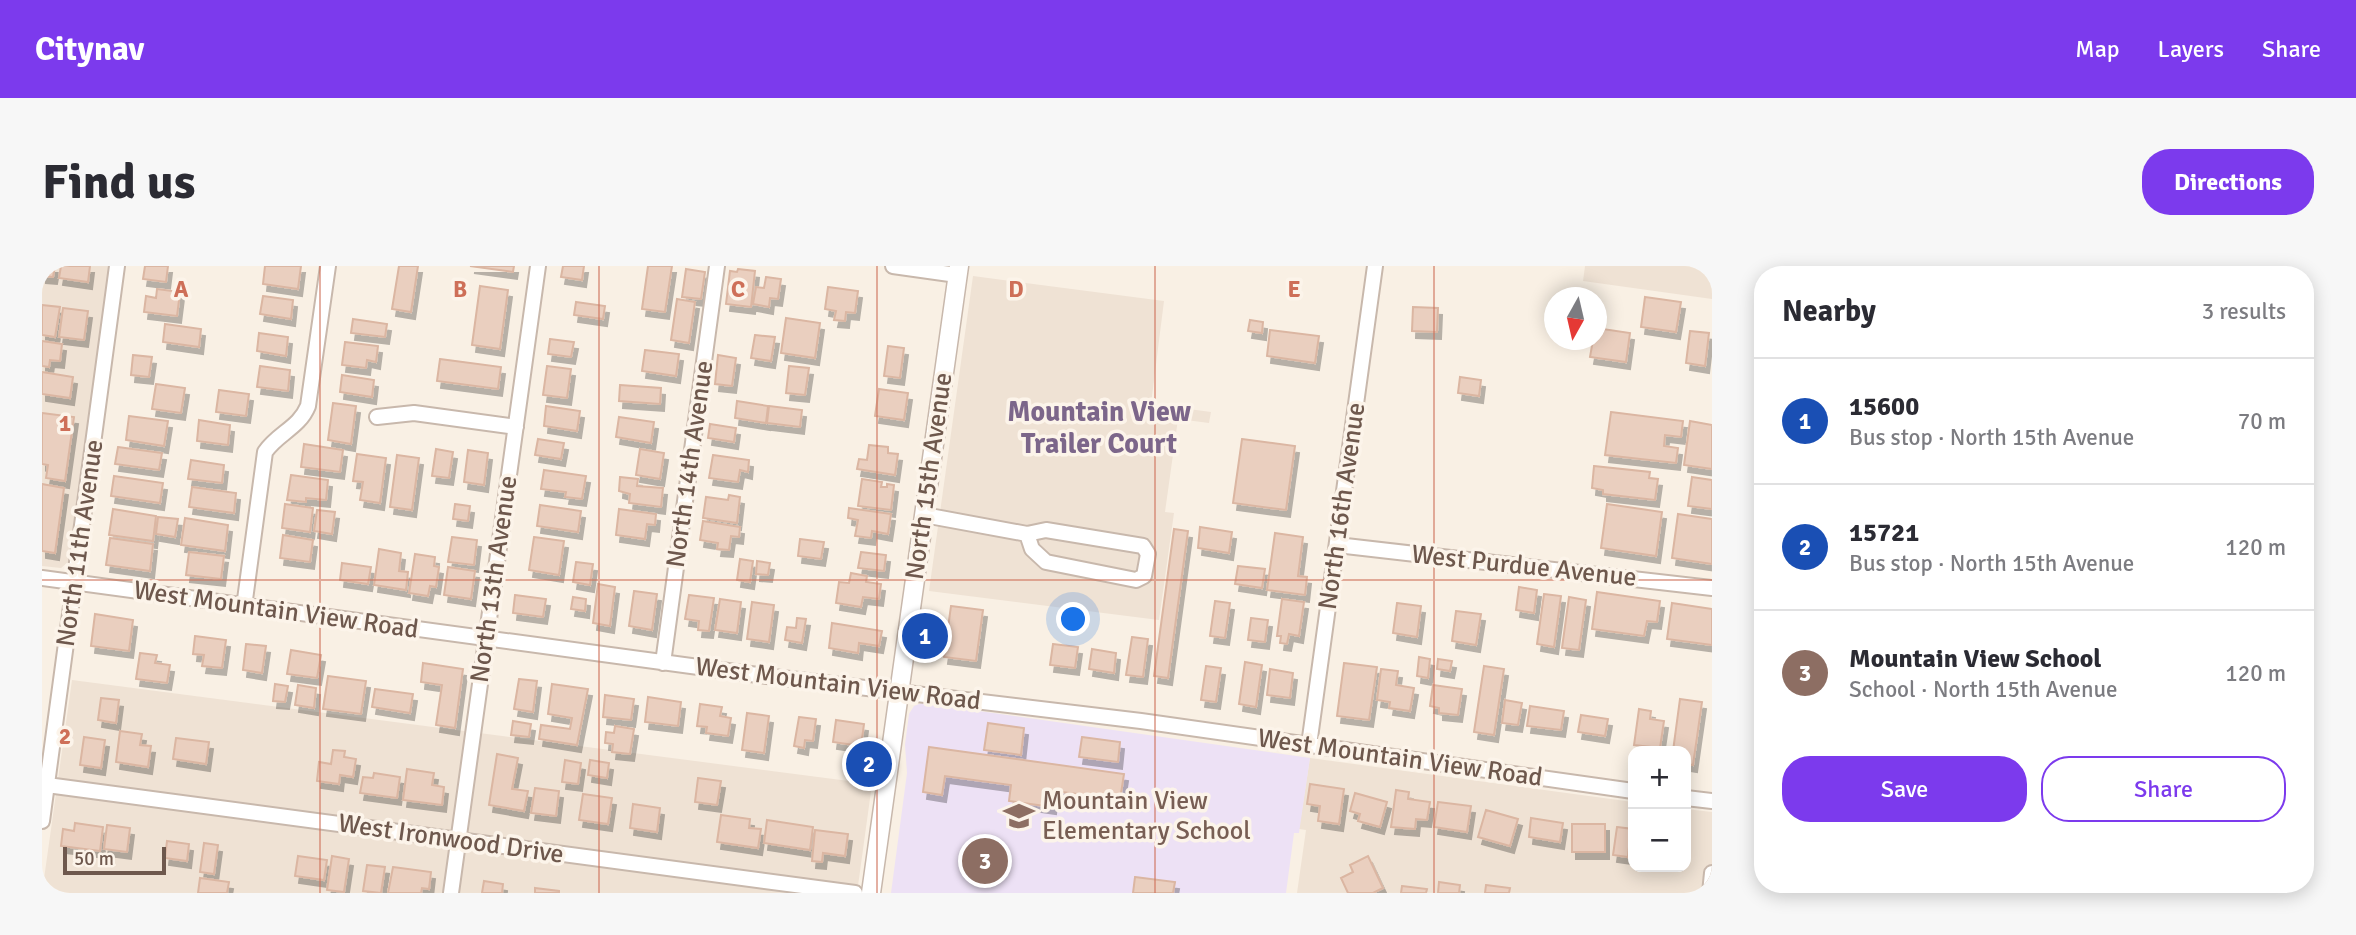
<!DOCTYPE html>
<meta charset="utf-8">
<style>
:root{--surface:#fff;--page:#f7f7f7;--text:#2b2b33;--muted:#7c7c81;--line:#e1e1e2;--accent:#7c3aed}
body{margin:0;font-family:Signika,sans-serif;background:var(--page);color:var(--text)}
.controls{position:absolute;right:21px;bottom:21px;display:grid;overflow:hidden;border-radius:14px;box-shadow:0 4px 18px #0003}
.controls button{width:63px;height:63px;display:grid;place-items:center;padding:0;border:0;border-bottom:2px solid var(--line);background:var(--surface);color:var(--text);font:35px sans-serif}
.compass{position:absolute;left:1502px;top:21px;width:63px;height:63px;border-radius:50%;background:var(--surface);box-shadow:0 4px 18px #0003;rotate:188deg}
.scale{position:absolute;left:21px;bottom:18px;width:103px;box-sizing:border-box;padding-left:7px;border:4px solid #6e584d;border-top:0;font-size:19px;line-height:24px;white-space:nowrap;color:#6e584d;-webkit-text-stroke:5px #fcf4ea;paint-order:stroke}
.you{position:absolute;left:1032px;top:354px;width:24px;height:24px;margin:-18px;border:5px solid #fff;border-radius:50%;background:#1a73e8;box-shadow:0 0 0 10px #1a73e833}
.badge{display:grid;place-items:center;width:46px;height:46px;border-radius:50%;background:var(--accent);color:#fff;font-size:23px;font-weight:700}
.pin{position:absolute;translate:-50% -50%;border:4px solid #fff;box-shadow:0 2px 7px #0006}
.list{margin:0;padding:0;list-style:none}
h2{display:flex;justify-content:space-between;align-items:center;height:91px;margin:0;padding:0 28px;font-size:30px}
h2 small{font-size:23px;font-weight:400;color:var(--muted)}
.list li{display:grid;grid-template-columns:46px 1fr auto;gap:21px;align-items:center;box-sizing:border-box;height:126px;padding:0 28px;border-top:2px solid var(--line)}
.list b{display:block;font-size:26px;white-space:nowrap}
.list p{margin:0;font-size:23px;white-space:nowrap;color:var(--muted)}
.list em{font-size:23px;font-style:normal;color:var(--muted)}
.actions{display:flex;gap:14px;padding:21px 28px}
.actions a{flex:1;padding:16px 0;border:2px solid var(--accent);border-radius:28px;text-align:center;font-size:24px;color:var(--accent)}
.actions .main{background:var(--accent);color:#fff}
.map{position:relative;flex:none;width:1670px;height:627px;overflow:hidden;border-radius:28px}
header{display:flex;align-items:center;gap:42px;box-sizing:border-box;height:98px;padding:0 35px;background:var(--accent);color:#fff}
header strong{font-size:33px}
nav{display:flex;gap:38px;margin-inline-start:auto;font-size:24px}
.intro{display:flex;align-items:center;justify-content:space-between;box-sizing:border-box;height:168px;padding:0 42px}
h1{margin:0;font-size:49px}
.button{padding:18px 32px;border-radius:28px;background:var(--accent);color:#fff;font-size:24px;font-weight:700}
main{display:flex;gap:42px;padding:0 42px}
aside{flex:1;background:var(--surface);border-radius:28px;box-shadow:0 4px 18px #0003}
.map>svg:first-child{display:block}
.residential{fill:#efe2d4}
.education{fill:#ede1f5}
.building{fill:#eacfbf;stroke:#dbb6a2;stroke-width:2;filter:url(#shadow)}
.lines{fill:none;stroke-linecap:round;stroke-linejoin:round}
.minor-casing{stroke:#c8b8ac;stroke-width:18}
.tertiary-casing{stroke:#c8b8ac;stroke-width:21}
.minor{stroke:#fff;stroke-width:14}
.tertiary{stroke:#fff;stroke-width:18}
.grid{fill:none;stroke:#ce6f58;stroke-width:2;stroke-opacity:0.55}
.labels{text-anchor:middle;dominant-baseline:central;stroke-width:7;stroke-linejoin:round;paint-order:stroke}
.street-label{font-size:26px;fill:#6e584d;stroke:#fcf4ea}
.education-label{font-size:26px;fill:#785e54;stroke:#fcf4ea;text-anchor:start}
.neighbourhood-label{font-size:28px;font-weight:bold;fill:#7c668a;stroke:#fcf4ea}
.grid-label{font-size:23px;text-anchor:middle;font-weight:bold;fill:#ce6f58;stroke:#fcf4ea;stroke-width:7;stroke-linejoin:round;paint-order:stroke}
</style>
<header>
<strong>Citynav</strong>
<nav><a>Map</a><a>Layers</a><a>Share</a></nav>
</header>
<div class="intro"><h1>Find us</h1><a class="button">Directions</a></div>
<main>
<div class="map">
<svg width="1670" height="627" viewBox="0 0 1670 627">
<defs>
<filter id="shadow"><feDropShadow dx="4" dy="7" stdDeviation="0" flood-color="#0004"/></filter>
</defs>
<rect width="100%" height="100%" fill="#f9f0e4"/>
<path class="residential" d="M0,0H67L26,296L19,302L0,300Z
M1543,0H1670V33L1541,15Z
M931,10L1122,35L1109,138L1169,146L1167,157L1136,153L1123,246L1132,247L1117,354L887,325Z
M30,414L830,518L815,627H0Z
M1268,492L1591,536V601H1644V543L1670,546V627H1255L1264,564L1257,563Z"/>
<path class="education" d="M880,437L1268,492L1257,567H1252L1244,627H849L865,507L863,479L867,448L872,440Z"/>
<path class="building" d="M0,0H13L11,11L0,10Z
M19,0H48L46,16L17,12Z
M103,0H126L124,16L101,13Z
M223,0H259L256,23L221,18Z
M357,0H376L369,46L350,43Z
M428,0H472L471,6Z
M521,0H542L540,14L519,11Z
M606,0H630L623,46L600,43Z
M644,3L663,6L659,33L640,31Z
M696,3L713,5L709,41L684,38L688,5L695,6Z
M724,11L739,13L736,33L728,32L727,41L711,38L714,21L722,22Z
M438,20L466,24L458,83L430,79Z
M786,21L816,25L813,47L804,46L803,55L792,54L794,45L783,43Z
M115,23L138,26L135,50L102,46L104,30L114,32Z
M221,30L251,34L249,53L218,48Z
M1603,31L1639,36L1634,66L1599,61Z
M635,33L653,36L647,77L629,74Z
M534,36L563,40L561,53L532,49Z
M0,39L18,41L13,71L0,69Z
M1371,41L1396,42L1395,66L1370,65Z
M21,42L46,45L42,74L17,71Z
M744,52L778,57L773,92L739,87Z
M311,53L345,58L343,71L309,67Z
M1208,54L1221,56L1220,67L1206,65Z
M123,58L159,63L157,81L121,76Z
M1554,62L1588,67L1584,96L1548,91L1551,74H1554Z
M1228,64L1277,70L1273,97L1225,90Z
M1648,65L1667,67L1663,100L1644,97Z
M217,67L246,71L244,90L215,85Z
M713,69L733,71L729,95L709,92Z
M508,73L532,76L529,91L506,88Z
M0,75L20,78L18,95L8,94L7,101L0,100Z
M303,76L336,80L334,96L325,94L324,102L300,99Z
M846,80L862,82L858,112L842,110Z
M603,84L637,88L634,110L600,105Z
M91,89L110,91L107,111L89,109Z
M676,89L694,92L690,120L673,118Z
M398,93L459,101L456,123L395,115Z
M218,100L248,104L246,125L215,121Z
M505,100L529,103L525,132L501,129Z
M747,100L767,102L763,129L744,127Z
M0,106L31,111L28,132L0,128Z
M300,109L332,114L330,131L298,126Z
M1418,111L1439,114L1437,130L1416,127Z
M114,118L143,122L139,147L110,143Z
M578,119L619,122L618,138L577,135Z
M837,123L866,127L862,154L833,150Z
M177,124L207,128L204,150L174,146Z
M695,135L726,140L724,157L693,152Z
M291,137L314,140L309,178L286,174Z
M504,140L538,145L535,165L502,160Z
M727,140L760,144L758,161L725,157Z
M1569,146L1641,155L1639,171L1623,169L1622,180L1636,182L1634,197L1563,189Z
M0,147L32,151L23,215L4,212L6,199L0,198Z
M87,150L126,155L122,180L84,174Z
M577,151L612,156L609,177L574,171Z
M157,154L188,159L186,179L155,175Z
M1648,155L1670,159V203L1642,199Z
M668,158L694,162L692,176L666,172Z
M496,173L522,177L519,193L493,189Z
M1200,173L1253,180L1244,244L1191,237Z
M262,178L301,184L298,206L259,201Z
M827,179L846,181V187L856,188L853,209L815,203L817,193L825,194Z
M76,181L120,187L117,204L73,198Z
M394,183L411,186L407,212L390,210Z
M598,183L622,187L618,213L594,209Z
M426,184L446,187L442,219L422,216Z
M315,188L344,192L338,237L318,234L321,216L311,215Z
M355,189L377,192L370,244L348,241Z
M671,189L707,194L706,206L698,204L696,216L667,212Z
M149,194L182,199L180,217L146,213Z
M1552,200L1608,206L1607,212L1616,213L1613,234L1561,228V224L1550,222Z
M502,204L544,210L540,233L523,231L524,226L499,223Z
M249,209L286,214L284,234L264,232V236L245,234Z
M72,210L121,217L118,237L69,230Z
M578,211L596,213L595,220L621,222L619,241L587,237L588,228L577,225Z
M1650,211L1670,214V243L1646,240Z
M820,213L840,216L839,221H845V218L852,219L849,244L816,240Z
M0,218L22,222L13,287L0,285Z
M150,221L194,227L192,247L147,241Z
M687,229L698,231L695,257L661,252L664,231L686,234Z
M243,238L271,242L268,266L240,262Z
M413,238L428,240L426,255L411,253Z
M1565,238L1620,246L1614,290L1559,282Z
M498,239L539,245L536,266L495,260Z
M807,242L849,248L846,268L830,265L829,272L813,270L816,254L806,252Z
M71,243L114,250L111,275L67,269Z
M577,243L614,248L613,259L605,258L603,273L574,269Z
M275,244L293,246L290,268L272,265Z
M1636,248L1670,253V298L1630,292Z
M116,251L136,253L133,271L114,268Z
M143,252L186,259L183,285L139,279Z
M661,255L698,261L697,271L689,270L687,284L675,283L676,277L658,274Z
M1158,261L1190,266L1187,287L1156,282Z
M1132,263L1146,265L1126,412L1112,410Z
M1233,267L1261,271L1256,310L1265,311L1263,329L1225,324Z
M241,269L271,274L268,296L238,292Z
M410,271L435,274L432,299L406,296Z
M492,271L522,275L517,309L487,304Z
M68,272L111,278L108,305L64,299Z
M758,273L782,276L779,293L756,290Z
M337,283L359,287L357,305L366,306L364,324L332,319Z
M147,286L182,290L179,313L144,309Z
M819,286L844,289L842,305L816,302Z
M373,288L393,291L392,300L397,301L394,321L388,320L386,330L367,327Z
M698,293L711,295L708,316L695,314Z
M715,295L728,297L726,309L714,308Z
M534,296L551,298L548,319L531,316Z
M300,297L329,301L326,318L298,314Z
M1196,300L1223,303L1220,322L1193,318Z
M406,301L433,305L429,333L402,329Z
M809,307L825,310L824,316L839,318L837,333L821,331L819,341L794,337L797,316L807,317Z
M556,318L573,321L568,360L551,357Z
M1477,321L1495,324L1492,347L1474,344Z
M592,325L615,328L610,364L587,360Z
M1555,326L1618,335L1615,356L1605,355L1602,370L1550,363Z
M1502,328L1519,330L1512,381L1495,378Z
M473,329L504,333L501,351L471,347Z
M647,329L672,332L667,365L656,364L657,355L643,353Z
M531,331L544,333L543,345L529,343Z
M1527,331L1544,334L1537,384L1520,382Z
M678,333L699,336L695,367L673,364Z
M1240,333L1262,336L1257,370L1247,368L1245,378L1238,377L1239,370H1235Z
M1173,335L1188,337L1183,372L1168,370Z
M710,336L732,339L727,376L705,373Z
M1355,337L1379,340L1375,371L1351,367Z
M1630,337L1670,343V379L1625,373Z
M909,340L941,344L934,395L902,391Z
M1414,345L1439,348L1434,379L1410,375Z
M53,348L91,354L87,385L49,380Z
M755,352L764,353L760,377L743,374L745,361L754,362Z
M1209,352L1226,354L1223,376L1206,374Z
M790,357L840,365L837,380L817,377L816,387L787,382Z
M153,370L184,374L180,402L160,400L162,389L151,388Z
M1090,371L1106,373L1101,411L1084,409Z
M204,378L224,380L220,407L201,404Z
M1011,378L1036,381L1033,402L1008,399Z
M1050,383L1074,387L1072,407L1047,403Z
M249,384L279,389L275,412L245,408Z
M98,387L115,389L113,397L128,399L125,417L94,413Z
M1377,391L1388,393L1386,412L1375,410Z
M1396,393L1410,395L1408,405L1395,403Z
M1203,396L1220,399L1214,441L1197,438Z
M381,397L421,403L413,462L394,459L400,419L379,416Z
M1302,397L1335,401L1327,454L1295,450Z
M1164,400L1179,402L1174,436L1159,434Z
M1442,400L1462,403L1452,469L1432,466Z
M1228,403L1251,407L1248,432L1225,429Z
M1339,403L1356,405L1354,419L1372,422L1368,445L1347,442L1348,436L1335,434Z
M286,410L324,415L319,448L281,443Z
M477,413L495,415L491,446L472,443Z
M233,418L246,420L243,436L231,435Z
M510,418L546,423L535,479L497,473L499,459L528,463L530,452L506,448Z
M256,419L274,422L272,442L253,439Z
M1391,419L1420,423L1416,449L1397,447V442L1388,440Z
M333,423L371,428L368,447L330,441Z
M563,429L592,433L589,454L561,451Z
M606,431L639,436L636,460L603,456Z
M59,432L77,434L74,457L56,454Z
M1638,433L1660,436L1651,499L1644,498V485H1631Z
M1463,434L1480,437L1476,459L1460,457Z
M658,438L680,441L678,450L689,452L686,470L664,467L665,461L655,460Z
M1488,440L1522,445L1519,464L1485,460Z
M1597,443L1609,445L1608,453L1622,455L1618,482L1592,479Z
M705,447L727,450L722,487L700,484Z
M1539,449L1566,453L1563,470L1536,466Z
M757,451L774,453L771,475L763,474L762,482L752,480Z
M794,454L822,458L819,480L791,476Z
M471,455L489,458L487,471L469,469Z
M946,457L982,462L979,489L942,484Z
M573,460L592,463L588,488L570,486L571,478L563,477L564,466L572,467Z
M78,465L100,468L98,479L109,480L106,501L74,496Z
M42,471L63,474L59,502L38,499Z
M1040,471L1078,476L1076,496L1037,491Z
M134,472L167,476L164,498L131,493Z
M887,481L1082,508L1078,534L1012,525L1010,541L967,535L969,519L903,510L900,529L881,526Z
M291,484L303,485L302,491L314,493L311,511L298,509L297,518L275,515L277,496L289,498Z
M455,488L476,492L470,523L486,525L482,545L447,539Z
M523,494L539,497L536,518L520,516Z
M548,494L567,497L565,512L546,509Z
M365,503L392,507L390,519L402,521L400,539L361,534Z
M332,507L358,511L355,532L318,527L321,511L331,512Z
M656,512L679,515L675,539L653,536Z
M1268,518L1302,523L1297,558L1276,555L1278,540L1265,538Z
M493,522L517,525L514,550L489,547Z
M1354,524L1367,526L1366,533L1388,536L1385,554L1374,553L1373,563L1349,561Z
M1313,527L1345,536L1338,561L1316,555L1318,548L1308,545Z
M541,528L570,532L566,558L537,554Z
M1396,536L1429,540L1425,566L1392,561Z
M591,538L618,542L615,566L588,562Z
M1444,544L1476,553L1468,580L1436,571Z
M679,549L708,553L707,562L719,563L716,582L675,576Z
M1489,552L1521,557L1518,576L1487,571Z
M725,554L771,561L768,584L722,577Z
M33,557L61,561L58,585L19,580L21,563L32,565Z
M1530,558H1563V586H1530Z
M65,559L88,562L85,586L62,583Z
M1575,561L1591,563V582L1587,581L1586,591L1571,589Z
M773,564L806,568L803,590L781,587L780,596L770,595Z
M125,575L147,578L145,595L123,592Z
M162,577L176,579L172,608L158,606Z
M256,590L285,594L282,614L253,610Z
M290,590L307,593L302,626L285,624Z
M1326,590L1341,622L1331,627H1306L1299,612L1311,606L1308,599Z
M325,599L343,601L339,627L321,625Z
M351,601L389,606L387,623L380,622L379,627H346Z
M1093,611L1133,616L1131,627H1091Z
M158,612L187,616L185,627H156Z
M442,615L461,618L460,627H440Z
M1397,616L1418,619L1417,627H1396Z
M1444,619L1468,622L1467,627H1443Z
M1360,620L1385,623L1384,627H1359Z
M493,622L517,625V627H493Z"/>
<g class="lines">
<defs>
<path id="minor" d="M851,0L915,9
M335,151L372,147L474,161
M882,249L985,268L990,283L1004,296L1094,314L1102,310L1106,288L1101,280L1004,264L985,268
M1295,279L1670,322
M0,312L708,408L1099,455L1591,525
M202,341L223,186C236,167 257,162 266,140L286,0
M621,397L675,0
M1267,479L1333,0
M5,519L813,627
M1644,532L1670,535
M0,555L75,0
M409,627L496,0
M1668,627L1670,607"/>
<path id="tertiary" d="M829,627L917,0"/>
</defs>
<use href="#minor" class="minor-casing"/>
<use href="#tertiary" class="tertiary-casing"/>
<use href="#minor" class="minor"/>
<use href="#tertiary" class="tertiary"/>
</g>
<path class="grid" d="M278,0V627M557,0V627M835,0V627M1113,0V627M1392,0V627M0,314H1670"/>
<defs>
<symbol id="school-bare" viewBox="-9 -9 18 18"><path d="M0-5L7-2L0 1L-7-2ZM-4 1L0 2.5L4 1V4Q0 6-4 4Z" fill="#8d6e63" stroke="#fcf4ea" stroke-width="2.5" paint-order="stroke"/></symbol>
</defs>
<g fill-rule="evenodd">
<use href="#school-bare" x="955" y="528" width="44" height="44"/>
</g>
<g class="labels">
<g class="street-label">
<text transform="translate(648 198) rotate(-82)">North 14th Avenue</text>
<text transform="translate(887 210) rotate(-82)">North 15th Avenue</text>
<text transform="translate(1300 240) rotate(-82)">North 16th Avenue</text>
<text transform="translate(38 277) rotate(-82)">North 11th Avenue</text>
<text transform="translate(1482 300) rotate(6)">West Purdue Avenue</text>
<text transform="translate(452 313) rotate(-82)">North 13th Avenue</text>
<text transform="translate(234 344) rotate(8)">West Mountain View Road</text>
<text transform="translate(796 418) rotate(7)">West Mountain View Road</text>
<text transform="translate(1358 492) rotate(8)">West Mountain View Road</text>
<text transform="translate(409 573) rotate(8)">West Ironwood Drive</text>
</g>
<g class="education-label">
<text x="1000" y="535">Mountain View<tspan x="1000" dy="30">Elementary School</tspan></text>
</g>
<g class="neighbourhood-label">
<text x="1057" y="146">Mountain View<tspan x="1057" dy="32">Trailer Court</tspan></text>
</g>
</g>
<g class="grid-label">
<text x="139" y="31">A</text>
<text x="418" y="31">B</text>
<text x="696" y="31">C</text>
<text x="974" y="31">D</text>
<text x="1252" y="31">E</text>
<text x="23" y="165">1</text>
<text x="23" y="478">2</text>
</g>
</svg>
<div class="controls">
<button>+</button>
<button>−</button>
</div>
<svg class="compass" viewBox="-18 -18 36 36"><path d="M0-13l5 13h-10z" fill="#e53935"/><path d="M0 13l5-13h-10z" fill="#7c7c81"/></svg>
<div class="scale">50 m</div>
<div class="you"></div>
<div class="pin badge" style="left:883px;top:370px;background:#1a4fb4">1</div>
<div class="pin badge" style="left:827px;top:498px;background:#1a4fb4">2</div>
<div class="pin badge" style="left:943px;top:595px;background:#8d6e63">3</div>
</div>
<aside>
<h2>Nearby<small>3 results</small></h2>
<ul class="list">
<li><span class="badge" style="background:#1a4fb4">1</span><div><b>15600</b><p>Bus stop · North 15th Avenue</p></div><em>70 m</em></li>
<li><span class="badge" style="background:#1a4fb4">2</span><div><b>15721</b><p>Bus stop · North 15th Avenue</p></div><em>120 m</em></li>
<li><span class="badge" style="background:#8d6e63">3</span><div><b>Mountain View School</b><p>School · North 15th Avenue</p></div><em>120 m</em></li>
</ul>
<div class="actions"><a class="main">Save</a><a>Share</a></div>
</aside>
</main>
